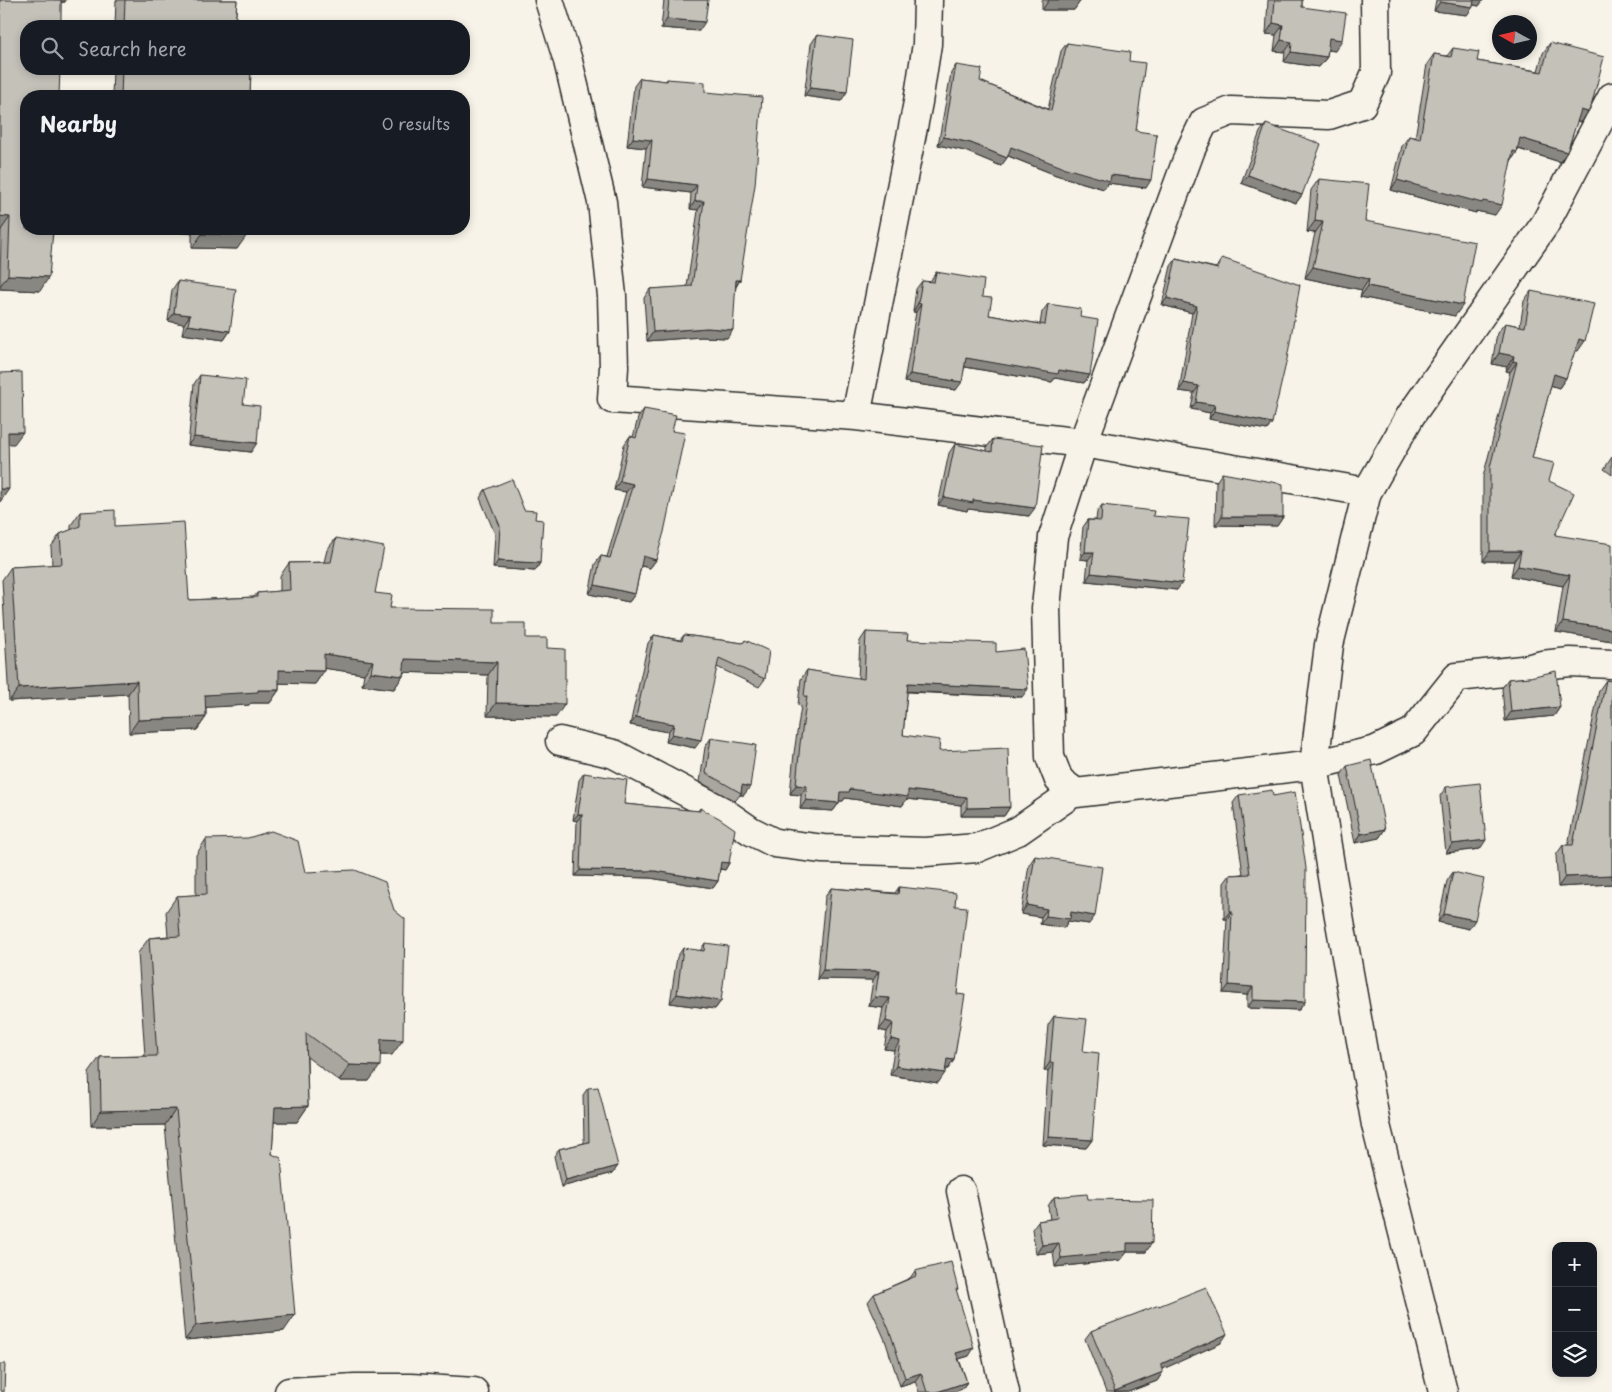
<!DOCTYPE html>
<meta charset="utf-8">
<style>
:root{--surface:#171b24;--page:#242831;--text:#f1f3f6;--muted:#9ea1a6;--line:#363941}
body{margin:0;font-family:"Playpen Sans",sans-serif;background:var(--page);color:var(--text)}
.controls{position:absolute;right:15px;bottom:15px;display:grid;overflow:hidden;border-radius:10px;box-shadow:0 2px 8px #0003}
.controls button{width:45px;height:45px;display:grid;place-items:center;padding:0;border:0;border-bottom:1px solid var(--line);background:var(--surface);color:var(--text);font:25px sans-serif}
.compass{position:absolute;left:1492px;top:15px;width:45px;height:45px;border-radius:50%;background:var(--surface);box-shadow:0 2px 8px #0003;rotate:278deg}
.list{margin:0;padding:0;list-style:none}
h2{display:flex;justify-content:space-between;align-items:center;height:65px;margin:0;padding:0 20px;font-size:21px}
h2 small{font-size:16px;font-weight:400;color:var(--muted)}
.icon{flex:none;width:28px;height:28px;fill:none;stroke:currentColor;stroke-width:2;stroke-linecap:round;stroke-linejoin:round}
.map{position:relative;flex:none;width:1612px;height:1392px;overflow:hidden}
.search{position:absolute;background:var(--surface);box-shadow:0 2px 8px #0003;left:20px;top:20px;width:450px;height:55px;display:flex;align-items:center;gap:12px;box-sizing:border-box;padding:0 18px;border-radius:20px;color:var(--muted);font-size:19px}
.panel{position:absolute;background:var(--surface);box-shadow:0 2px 8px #0003;left:20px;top:90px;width:450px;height:145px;border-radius:20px}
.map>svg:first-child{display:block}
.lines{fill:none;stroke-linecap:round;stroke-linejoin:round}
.minor-casing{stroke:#2b2b2b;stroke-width:31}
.minor{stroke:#f7f3e8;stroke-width:28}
.wall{fill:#a9a69f;stroke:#2b2b2b}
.shaded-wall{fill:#898782;stroke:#2b2b2b}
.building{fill:#c4c1b9;stroke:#2b2b2b}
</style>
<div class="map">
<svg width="1612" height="1392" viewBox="0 0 1612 1392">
<rect width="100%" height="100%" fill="#f7f3e8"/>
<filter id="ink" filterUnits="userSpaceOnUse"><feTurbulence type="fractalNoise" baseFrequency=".02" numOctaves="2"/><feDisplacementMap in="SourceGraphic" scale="10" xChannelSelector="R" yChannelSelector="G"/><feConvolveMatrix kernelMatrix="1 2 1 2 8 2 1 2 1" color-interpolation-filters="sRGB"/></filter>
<g filter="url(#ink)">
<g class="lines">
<defs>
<path id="minor" d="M549,0L568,61L602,202L612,296L614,367L612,399L856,416L1083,443L1367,492
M1375,0L1376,73L1362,104L1329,115L1231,111L1204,122L1191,149L1083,443L1053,537L1046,608L1050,757L1059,780L1076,793L1314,765L1376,750L1413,732L1457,677L1522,670L1542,665L1570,662L1612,664
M856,416L918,102L927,44L928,0
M560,741L614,754L722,811L751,831L775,843L823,849L925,852L977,848L1018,831L1074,792
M961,1191L1005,1392
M289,1392L355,1388H411L474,1392
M1443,1392L1376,1125L1332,877L1314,765L1329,645L1367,492L1411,415L1545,224L1612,97"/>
</defs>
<use href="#minor" class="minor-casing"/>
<use href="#minor" class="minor"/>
</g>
<path class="wall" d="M0,0L65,2H61L53,234L40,291L0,289L1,230H0Z
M116,0H237L235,26H115Z
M664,0H708L699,31L661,28Z
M1042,0H1081L1074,10H1042Z
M1268,0H1302V7L1335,51L1328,50L1327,57L1319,67L1284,62L1285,52L1274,51L1276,35L1266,34Z
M1436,0H1483L1479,6L1473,5L1467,15L1434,11Z
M817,35L841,101L804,96L811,44Z
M1067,43L1129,61L1136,131L1146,188L1108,183L1104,189L1056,175L1008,156L1001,166L965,151L938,145L951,73L956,65L980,81L1048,109L1061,51Z
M1550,43L1581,122L1577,121L1567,152L1560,162L1518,149L1517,152L1511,161L1495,215L1476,211V213L1391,190L1402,146L1409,136L1415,138L1427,64L1434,54L1447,56L1453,48L1477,61L1538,71L1543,53Z
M113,69H251L250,96H112Z
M640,78L666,81L667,79L705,92L740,280L736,287L727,338L701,337L647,341L644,298L650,289L687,287L698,210L690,209L691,193L642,187L646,148L627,146L634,86Z
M1266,124L1302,195L1296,203L1241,183L1260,132Z
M1319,179L1365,221L1455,316L1360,297L1362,290L1305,278L1315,233L1307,232L1311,190Z
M107,229H247L237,249L192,248V233L107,230Z
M1222,258L1272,423L1267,430L1209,419L1210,413L1191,409L1194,393L1179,391L1192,313L1162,305L1171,266L1176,259L1216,268Z
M936,272L982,297L989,315L1040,324L1042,312L1048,304L1080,317L1090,375L1084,383L1055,378L1052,382L965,367L956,390L904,382L916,312H913L916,289L922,281L930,282Z
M178,281L230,331L224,340L182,334L184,324L168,321L172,290Z
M1531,291L1578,351L1575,350L1566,378L1559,388L1551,385L1532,458L1549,481L1555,535L1612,641L1556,632L1563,586L1511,576L1514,561H1483V477L1510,372L1506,371L1507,367L1492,364L1497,333L1505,323L1520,326L1524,301Z
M200,375L243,404L251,452L188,445L194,384Z
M644,409L672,431L656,560L650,568L641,566L635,594L629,602L589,594L595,564L601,556L607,557L626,492L614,490L624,445L630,436L633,437L638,418Z
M993,439L1029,516L968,509L967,511L938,505L949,453L955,444L987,451V447Z
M1612,457V475L1604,469Z
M1222,473L1283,517L1277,526L1215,525L1216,482Z
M485,490L524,510L535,519L540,563L535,571L493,568L495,534L480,498Z
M1102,505L1153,516L1177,590L1086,581L1088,560L1080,559L1083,527L1088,520H1096L1097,512Z
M80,512L115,526L189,600L254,597L257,593L280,591V576L289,563L324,562L327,550L336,538L375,593L390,608L494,623L547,648L556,717L487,716L488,675L404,672L403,676L394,689L362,685L364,674L324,668V671L315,684L279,683V690L270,703H251L249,705L206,707V717L197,730L129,733L128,694L9,701L2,580L11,567L52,565L51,547L60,534L71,530V525Z
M866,632L907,640L996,652L1022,697L907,692L903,735L939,751L1010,807L1004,816H961V805L907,799L902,806L845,798L843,801H839V803L833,811L800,809L801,795L790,794L794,753L801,706L798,705L801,679L807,670L858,679L860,641Z
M654,635L680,640L684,635L743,643L745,640L765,679L759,687L717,667L695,748L666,742L668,732L630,725L648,643Z
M1530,677L1560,707L1554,716L1505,721L1502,688L1508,679Z
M1606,680L1612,681V884L1558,887L1556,855L1563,845H1568L1599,690Z
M711,738L744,795H740L735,801L700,782L705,747Z
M1347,766L1385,829L1379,838L1355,843L1341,775Z
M584,773L624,804L698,811L700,808L729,863L725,870L720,869L718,881L713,888L650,878L575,876L577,821L573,820L579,780Z
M1446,787L1480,849L1446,853L1440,796Z
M1239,795L1305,1002L1299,1010L1247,1008V995L1223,993L1227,919H1224V883L1230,875L1243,874L1233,803Z
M206,839L305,872L392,1055H380L369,1081H339L307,1057L308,1106L297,1122H274L272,1154L284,1331L185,1340L165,1125L91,1126L89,1072L100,1057L145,1056L138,953L149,938L168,936L166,912L177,896L196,895V855Z
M1035,856L1089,924L1068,921L1064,928L1040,924L1041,917L1021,914L1029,865Z
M1453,872L1469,929L1438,922L1447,881Z
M899,887L955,906L957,994L954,1060L948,1069H945L938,1083L890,1075L894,1050L884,1049L887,1032L879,1030L883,1008L869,1006L873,980L817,979L825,897L831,888L895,893Z
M705,943L721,1001L715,1009L670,1003L677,957L683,948L700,951Z
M1054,1016L1083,1051L1092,1140L1086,1148L1043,1145L1048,1071H1044L1048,1025Z
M588,1088L613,1173L561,1187L554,1156L559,1149L584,1143L583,1095Z
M1054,1197L1088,1199L1146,1252H1127L1121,1260L1055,1267L1053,1252L1036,1254L1032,1229L1038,1221L1050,1219L1048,1206Z
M915,1271L958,1289L956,1291L969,1356L959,1359L967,1382L962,1389L954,1392H919L915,1381L900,1386L885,1340L868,1302L874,1294L910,1278Z
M1159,1306L1221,1343L1162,1369L1163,1372L1157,1381L1128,1392H1106L1085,1339L1091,1331Z"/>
<path class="shaded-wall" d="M54,0H66L65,2H52Z
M1049,0H1081L1074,10H1042Z
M1472,0H1483L1479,6L1469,4Z
M1440,2L1473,7L1467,15L1434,11Z
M667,19L705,22L699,31L661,28Z
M1273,23L1283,25L1276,35L1266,34Z
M1329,38L1342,40L1335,51L1322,49Z
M1281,40L1292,42L1285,52L1274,51Z
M1291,52L1327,57L1319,67L1284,62Z
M810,88L847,92L841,101L804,96Z
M1581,110L1588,112L1581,122L1574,120Z
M944,137L971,143L1007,158L1001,166L965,151L938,145Z
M633,138L652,140L646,148L627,146Z
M1520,138L1567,152L1560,162L1513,147Z
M1011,147L1111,175L1151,180L1146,188L1108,183L1104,189L1056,175L1006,155Z
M1513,151L1517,152L1510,162Z
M1248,175L1302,195L1296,203L1241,183Z
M648,179L697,185L691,193L642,187Z
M1397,180L1502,205L1495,215L1476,211V213L1391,190Z
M695,201H704L698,210L690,209Z
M0,216L10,217L1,230H0Z
M1315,221L1323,222L1315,233L1307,232Z
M107,229H195L192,233L107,230Z
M202,234L247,235L237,249L192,248Z
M1313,267L1369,279L1362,290L1305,278Z
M8,275L49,277L40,291L0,289V286Z
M736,280H740L734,289Z
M1368,286L1463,305L1455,316L1360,297Z
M1167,298L1197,306L1192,313L1162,305Z
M918,303L921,304L916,312H913Z
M174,313L190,315L184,324L168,321Z
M188,325L230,331L224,340L182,334Z
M707,328L733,330L727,338L701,337L647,341L653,332Z
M1579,339L1585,341L1578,351L1571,350Z
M1499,353L1514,356L1507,367L1492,364Z
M966,358L1059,370L1090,375L1084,383L1055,378L1052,382L960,366Z
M1513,361L1517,362L1510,372L1506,371Z
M910,374L962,382L956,390L904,382Z
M1554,374L1566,378L1559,388L1546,384Z
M1184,383L1199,386L1194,393L1179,391Z
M1196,402L1215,405L1210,413L1191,409Z
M1214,411L1272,423L1267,430L1209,419Z
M8,432H23L14,444H0Z
M194,437L257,443L251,452L188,445Z
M620,481L633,484L626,492L614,490Z
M0,489H9L0,502Z
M944,497L973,500L1035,508L1029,516L968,509L967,511L938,505Z
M1222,517H1283L1277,526L1215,525Z
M1490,551H1521L1514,561H1483Z
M1085,552H1094L1088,560L1080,559Z
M643,556L656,560L650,568L637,565Z
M498,561L540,563L535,571L493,568Z
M1518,566L1570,575L1563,586L1511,576Z
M1091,573L1182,583L1177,590L1086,581Z
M595,585L635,594L629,602L589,594Z
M1563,622L1612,629V641L1556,632Z
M324,654L373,661L364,674L315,667Z
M405,659L497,662L488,675L396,672Z
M279,670L324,671L315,684L270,683Z
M371,672L403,676L394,689L362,685Z
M137,681L128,694L9,701L19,688Z
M908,683L1028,689L1022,697L902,691Z
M258,690H279L270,703H251L249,705L196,708L205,695Z
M496,703L565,704L556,717L487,716Z
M1560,707L1554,716L1505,721L1511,712Z
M206,717L197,730L129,733L138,720Z
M636,717L674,724L668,732L630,725Z
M672,734L701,740L695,748L666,742Z
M742,785L750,787L744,795H740L741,793Z
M796,785L807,786L801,795L790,794Z
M850,789L908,790L967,797L961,805L907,799L902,806L845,798L843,801H834L840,792Z
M806,800L839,803L833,811L800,809Z
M1010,807L1004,816H961L967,808Z
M578,814H582L577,821L573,820Z
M1385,829L1379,838L1355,843L1361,834Z
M1486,840L1480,849L1446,853L1452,844Z
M721,862L729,863L725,870L717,868Z
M580,870L655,871L718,881L713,888L650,878L575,876Z
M1612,875V884L1558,887L1565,877Z
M1027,905L1047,909L1041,917L1021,914Z
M1230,911H1232L1227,919H1224Z
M1071,912L1095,916L1089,924L1068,921L1064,928L1040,924L1046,916Z
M1444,914L1475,920L1469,929L1438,922Z
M823,970L879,971L873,980L817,979Z
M1229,985L1253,987L1247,995L1223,993Z
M677,994L721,1001L715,1009L670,1003Z
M875,997L890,998L883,1008L869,1006Z
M1253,1000L1305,1002L1299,1010L1247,1008Z
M886,1021L893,1023L887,1032L879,1030Z
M381,1039L403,1040L392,1055H370Z
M891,1039L900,1041L894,1050L884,1049Z
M947,1059L954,1060L948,1069L940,1068Z
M1050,1062L1054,1063L1048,1071H1044Z
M350,1065L380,1066L369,1081H339Z
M896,1066L945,1073L938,1083L890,1075Z
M308,1106L297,1122H264L275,1107Z
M176,1109L165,1125L91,1126L101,1111Z
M1049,1137L1092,1140L1086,1148L1043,1145Z
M618,1166L613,1173L561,1187L566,1180Z
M1059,1243L1053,1252L1036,1254L1042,1245Z
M1127,1243H1152L1146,1252H1127L1121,1260L1055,1267L1061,1258Z
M295,1315L284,1331L185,1340L196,1325Z
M1227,1334L1221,1343L1154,1373L1161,1364Z
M974,1348L969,1356L951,1361L956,1353Z
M1163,1372L1157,1381L1128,1392H1114L1115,1391Z
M921,1373L915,1381L900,1386L905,1378Z
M967,1382L962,1389L954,1392H937Z"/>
<path class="building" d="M0,0H61V26H26V69H60L59,96H26V229H56V230H53L49,277L8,275L10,217L0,216Z
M125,0H237L235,26H124Z
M669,0H708L705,22L667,19Z
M1275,0H1302V7L1346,13L1342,40L1329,38L1327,57L1291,52L1292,42L1281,40L1283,25L1273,23Z
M1440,0H1474L1473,7L1440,2Z
M817,35L853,40L847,92L810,88Z
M1067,43L1130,52L1129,61L1145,63L1136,131L1157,134L1151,180L1111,175L1110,181L1062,167L1011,147L1007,158L971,143L944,137L956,65L982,69L980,81L1051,111Z
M1550,43L1604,57L1591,107L1588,112L1581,110L1567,152L1520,138L1517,152L1513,151L1502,205L1483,201L1482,203L1397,180L1409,136L1420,139L1434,54L1451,57L1453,48L1479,52L1477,61L1542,72Z
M122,69H251L250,96H121Z
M640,78L667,81V79L705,82V92L762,97L755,185L740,280H736L733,330L707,328L653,332L650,289L692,286L704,201H695L697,185L648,179L652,140L633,138Z
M1266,124L1321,144L1302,195L1248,175Z
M1319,179L1369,184L1365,221L1475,242L1463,305L1368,286L1369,279L1313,267L1323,222L1315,221Z
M202,229H247V235L202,234Z
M1222,258L1300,285L1287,359L1272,423L1214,411L1215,405L1196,402L1199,386L1184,383L1197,306L1167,298L1176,259L1218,269Z
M936,272L984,280L982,297L992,298L989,315L1045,325L1048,304L1081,309L1080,317L1098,320L1090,375L1059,370L1058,374L966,358L962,382L910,374L921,304L918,303L922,281L934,282Z
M178,281L236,289L230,331L188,325L190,315L174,313Z
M1531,291L1594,304L1585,341L1579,339L1566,378L1554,374L1532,458L1554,463L1549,481L1574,493L1555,535L1612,544V629L1563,622L1570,575L1518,566L1521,551H1490V467L1517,362L1513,361L1514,356L1499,353L1505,323L1525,327Z
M22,372L23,432H8L9,489H0V373Z
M200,375L246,380L243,404L260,406L257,443L194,437Z
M644,409L676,415L672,431L685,433L664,532L656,560L643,556L635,594L595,585L601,556L610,558L633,484L620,481L630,436L636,438Z
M993,439L1043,445L1035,508L973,500V503L944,497L955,444L992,452Z
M1222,473L1283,484V517H1222Z
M512,479L524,510L536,511L535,519L543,520L540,563L498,561L500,526L485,490Z
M1102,505L1154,511L1153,516L1189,519L1182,583L1091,573L1094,552H1085L1088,520L1101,521Z
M115,510V526L184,522L189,600L257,597V593L290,590L289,563L331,562L336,538L384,547L375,593L392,595L390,608L494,609V623H526V638H547V648L565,649V704L496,703L497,662L405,659L403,676L371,672L373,661L324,654V671L279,670V690H258V692L205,695L206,717L138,720L137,681L19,688L11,567L62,564L60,534L80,526V512Z
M866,632L908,634L907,640L996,643V652L1024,649L1028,689L908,683L903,735L940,740L939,751L1008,748L1010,807L967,808V797L908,790V797L850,789L849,792H840L839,803L806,800L807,786L796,785L800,744L807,697L804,696L807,670L864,679Z
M654,635L682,641L684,635L743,643L745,640L769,651L765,679L719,658L701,740L672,734L674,724L636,717Z
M1556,671L1560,707L1511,712L1508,679L1530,677Z
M1606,680L1612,681V875L1565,877L1563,845H1573Z
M711,738L756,745L750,787L742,785L741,793L706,773Z
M1371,760L1385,829L1361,834L1347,766Z
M584,773L627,780L624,804L700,811V808L719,818L735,829L729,863L721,862L718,881L655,871L580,870L582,814H578Z
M1480,783L1486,840L1452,844L1446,787Z
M1272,790L1273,796L1295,792L1306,868L1305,1002L1253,1000V987L1229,985L1232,911H1230V875L1250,874L1239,795Z
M271,831L298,841L305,872L355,870L385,882L394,910L405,919L403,1040L381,1039L380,1066L350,1065L306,1033L308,1106L275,1107L272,1154L281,1158L295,1315L196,1325L176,1109L101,1111L100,1057L157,1056L149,938L180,936L177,896L207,894L206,839L248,838Z
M1035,856L1102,867L1095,916L1071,912L1070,919L1046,916L1047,909L1027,905Z
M1453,872L1484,879L1475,920L1444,914Z
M899,887L956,893L955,906L967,907L957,994L965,995L954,1060L947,1059L945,1073L896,1066L900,1041L891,1039L893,1023L886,1021L890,998L875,997L879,971L823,970L831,888L898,894Z
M705,943L728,946L721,1001L677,994L683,948L704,951Z
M1054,1016L1087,1019L1083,1051L1099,1053L1092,1140L1049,1137L1054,1063L1050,1062Z
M598,1087L618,1166L566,1180L559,1149L589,1142L588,1088Z
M1087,1194L1088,1199L1153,1200L1152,1243H1127V1251L1061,1258L1059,1243L1042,1245L1038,1221L1057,1218L1054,1197Z
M951,1262L958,1289H956L974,1348L956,1353L967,1382L937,1392H927L921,1373L905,1378L890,1332L874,1294L916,1276L915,1271Z
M1206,1287L1227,1334L1161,1364L1163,1372L1115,1391L1091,1331L1159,1305V1306Z
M0,1364H5L4,1392L0,1391Z"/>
</g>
</svg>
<div class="controls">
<button>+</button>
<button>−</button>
<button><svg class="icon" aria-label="layers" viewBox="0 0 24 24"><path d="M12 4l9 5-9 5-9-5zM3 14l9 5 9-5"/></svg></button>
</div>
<svg class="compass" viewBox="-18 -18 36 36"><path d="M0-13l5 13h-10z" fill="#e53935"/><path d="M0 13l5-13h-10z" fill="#9ea1a6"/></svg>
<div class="search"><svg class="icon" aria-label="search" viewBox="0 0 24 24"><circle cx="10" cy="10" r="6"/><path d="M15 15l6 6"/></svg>Search here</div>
<section class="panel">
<h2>Nearby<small>0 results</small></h2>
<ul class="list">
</ul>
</section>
</div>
